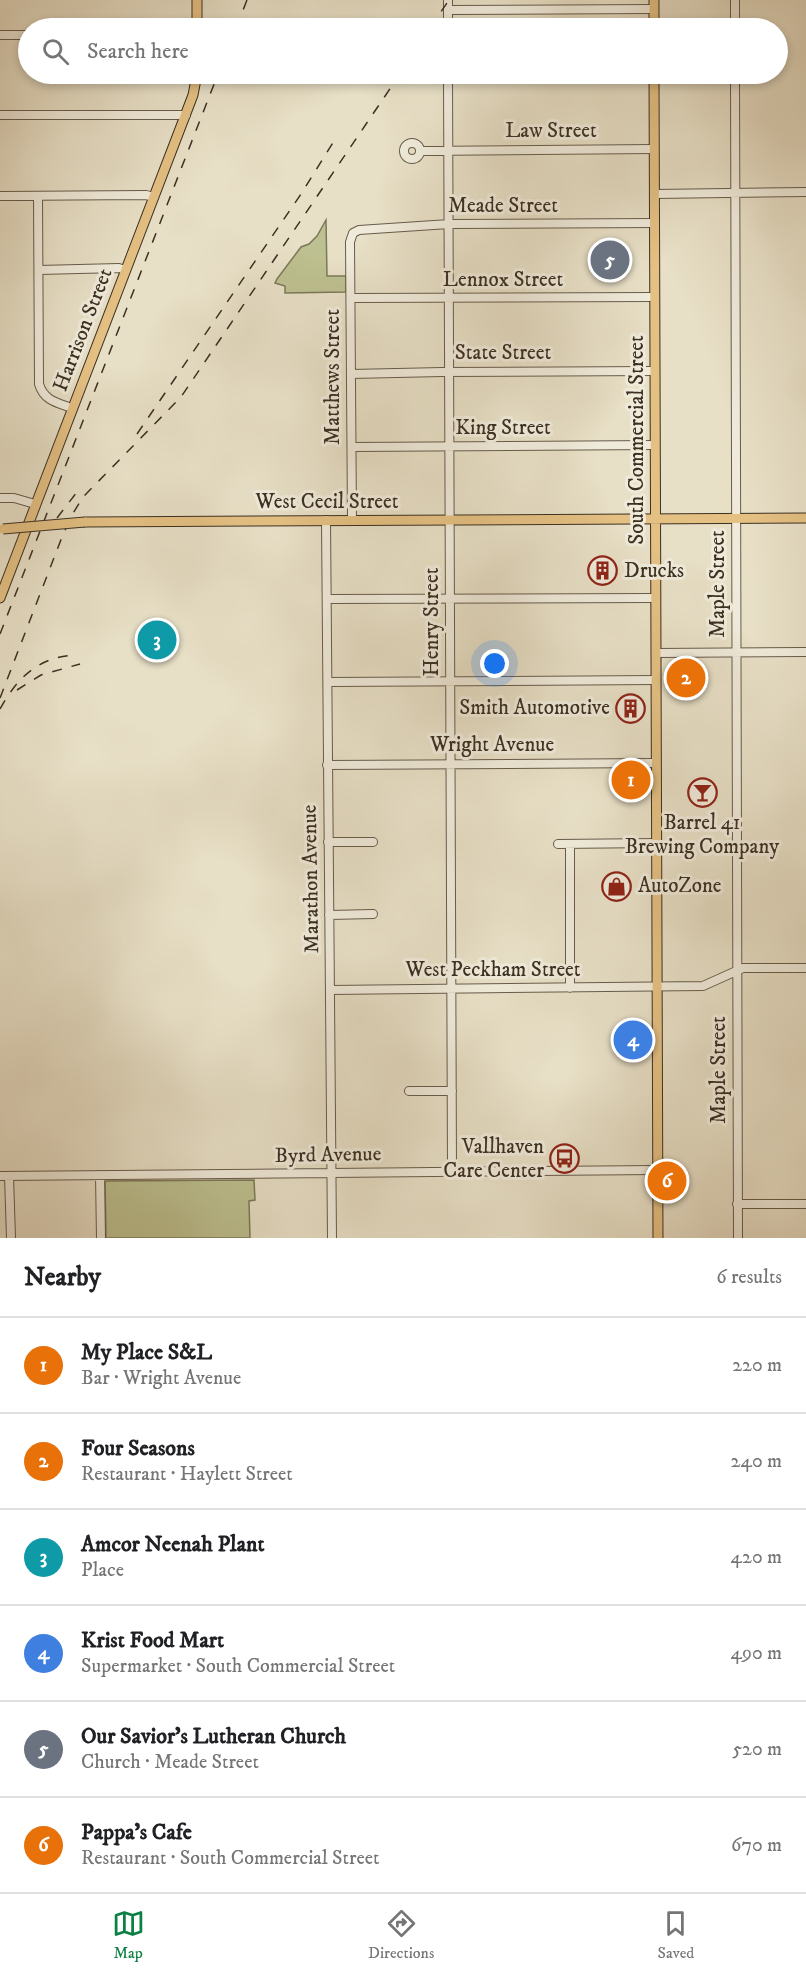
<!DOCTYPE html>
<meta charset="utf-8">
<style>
:root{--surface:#fff;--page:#f2f2f2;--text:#202124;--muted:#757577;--line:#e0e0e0;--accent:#0b8043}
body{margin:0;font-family:"IM FELL DW Pica",serif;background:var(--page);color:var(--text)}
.you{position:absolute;left:495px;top:664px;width:21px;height:21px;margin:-15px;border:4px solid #fff;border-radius:50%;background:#1a73e8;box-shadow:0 0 0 9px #1a73e833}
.badge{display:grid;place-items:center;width:39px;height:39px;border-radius:50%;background:var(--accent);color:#fff;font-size:20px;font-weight:700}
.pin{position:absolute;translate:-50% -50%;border:3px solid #fff;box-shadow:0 2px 6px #0006}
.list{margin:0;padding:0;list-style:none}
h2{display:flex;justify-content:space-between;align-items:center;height:78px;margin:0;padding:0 24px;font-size:26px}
h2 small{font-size:20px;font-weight:400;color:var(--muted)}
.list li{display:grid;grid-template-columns:39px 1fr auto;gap:18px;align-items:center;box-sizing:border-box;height:96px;padding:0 24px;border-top:2px solid var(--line)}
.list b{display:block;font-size:22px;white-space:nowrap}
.list p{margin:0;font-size:20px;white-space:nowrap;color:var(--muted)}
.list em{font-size:20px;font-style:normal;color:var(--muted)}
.icon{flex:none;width:33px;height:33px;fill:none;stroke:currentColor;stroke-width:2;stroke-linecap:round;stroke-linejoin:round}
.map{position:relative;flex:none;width:806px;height:1238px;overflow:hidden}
.search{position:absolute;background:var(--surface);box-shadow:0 3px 9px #0003;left:18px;right:18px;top:18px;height:66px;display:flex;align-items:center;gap:15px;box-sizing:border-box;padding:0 21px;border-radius:33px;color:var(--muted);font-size:22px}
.sheet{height:654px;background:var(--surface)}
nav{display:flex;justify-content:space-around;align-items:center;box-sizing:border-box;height:84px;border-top:2px solid var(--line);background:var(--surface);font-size:16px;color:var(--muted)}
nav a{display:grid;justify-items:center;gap:3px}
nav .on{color:var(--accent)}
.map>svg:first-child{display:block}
.green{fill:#bdc090;stroke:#7c7859;stroke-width:1.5}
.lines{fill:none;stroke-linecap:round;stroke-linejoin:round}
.minor-casing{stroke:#675c4b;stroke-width:10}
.major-casing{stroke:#3c3022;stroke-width:11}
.minor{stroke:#efeada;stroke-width:8}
.major{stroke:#e4c083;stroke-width:9}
.rail{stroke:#3c3022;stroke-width:1.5;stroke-dasharray:10 10;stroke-linecap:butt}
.major-bridge-casing{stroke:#3c3022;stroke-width:11;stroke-linecap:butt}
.major-bridge{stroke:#e4c083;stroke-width:9}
.labels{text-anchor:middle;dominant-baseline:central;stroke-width:6;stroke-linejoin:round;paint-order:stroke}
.street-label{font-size:21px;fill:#3c3022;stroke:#efeada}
.poi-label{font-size:21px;fill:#3c3022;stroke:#efeada;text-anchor:start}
</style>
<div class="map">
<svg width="806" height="1238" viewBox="0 0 806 1238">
<rect width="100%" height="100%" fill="#e7dfc6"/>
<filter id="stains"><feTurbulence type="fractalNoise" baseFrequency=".00333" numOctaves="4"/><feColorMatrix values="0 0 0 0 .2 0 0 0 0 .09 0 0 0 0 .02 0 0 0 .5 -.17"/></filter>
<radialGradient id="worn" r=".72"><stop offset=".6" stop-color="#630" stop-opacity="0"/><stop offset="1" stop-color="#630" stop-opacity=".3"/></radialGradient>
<path class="green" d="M326,220L327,276H346V292L285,293V286L275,283L277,279L301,247L309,244L317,236Z
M254,1180L255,1200L249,1201L250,1238H106L105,1181Z"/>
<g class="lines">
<defs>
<path id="minor" d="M448,0V28
M735,0V28
M448,10L654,9
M0,35H28
M448,74L452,1171
M735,74L738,1238
M448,75L654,74
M0,115H186
M404 151a8 8 0 1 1 16 0a8 8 0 1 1-16 0Z
M420,151L654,149
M654,194L806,192
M0,196L146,195L154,197
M38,196L39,384C44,401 58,403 72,408
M39,270L119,268L126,270
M351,298L655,297
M351,374L442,372L655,371
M352,447L655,445
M0,498H14L35,504
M326,520L332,1238
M352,520L350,242L353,233L359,230L449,224L655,223
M327,599L655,598
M656,653L806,652
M328,682L656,680
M327,765L656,763
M328,842H373
M558,844L656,843
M570,844V988
M329,915L373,914
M330,990L703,986L743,968H806
M409,1091H452
M100,1175L101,1238
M0,1176L657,1170
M9,1176L11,1238
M737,1204H806"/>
<path id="major" d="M654,0V28
M197,28V0
M654,74L658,1238
M85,522L806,518
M0,598L193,95L197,74"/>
</defs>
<use href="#minor" class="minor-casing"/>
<use href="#major" class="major-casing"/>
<use href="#minor" class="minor"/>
<use href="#major" class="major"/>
<path class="rail" d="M236,28L247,0
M430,28L449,0
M137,434L301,194L334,141
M57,518L77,492
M0,634L218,74
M17,690L41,675L80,664
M0,698L62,537L72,515L83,497L181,397L400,74
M0,709C17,678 38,657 75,655"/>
<defs>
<path id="major-bridge" d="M3,529L85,522"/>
</defs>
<use href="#major-bridge" class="major-bridge-casing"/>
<use href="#major-bridge" class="major-bridge"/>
</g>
<defs>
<symbol id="building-ring" viewBox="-11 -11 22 22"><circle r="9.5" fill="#efeada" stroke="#8f2418" stroke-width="1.5"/><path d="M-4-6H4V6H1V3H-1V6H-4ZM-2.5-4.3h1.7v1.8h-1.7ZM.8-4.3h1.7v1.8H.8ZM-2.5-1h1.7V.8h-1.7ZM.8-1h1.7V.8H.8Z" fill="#8f2418"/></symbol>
<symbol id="bar-ring" viewBox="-11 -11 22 22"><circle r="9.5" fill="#efeada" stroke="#8f2418" stroke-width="1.5"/><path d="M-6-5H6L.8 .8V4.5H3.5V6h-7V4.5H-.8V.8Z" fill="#8f2418"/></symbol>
<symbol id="shop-ring" viewBox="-11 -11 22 22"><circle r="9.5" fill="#efeada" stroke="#8f2418" stroke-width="1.5"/><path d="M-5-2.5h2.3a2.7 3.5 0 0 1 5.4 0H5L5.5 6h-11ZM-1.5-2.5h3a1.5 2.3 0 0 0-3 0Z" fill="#8f2418"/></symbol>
<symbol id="bus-ring" viewBox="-11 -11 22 22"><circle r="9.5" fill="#efeada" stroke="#8f2418" stroke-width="1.5"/><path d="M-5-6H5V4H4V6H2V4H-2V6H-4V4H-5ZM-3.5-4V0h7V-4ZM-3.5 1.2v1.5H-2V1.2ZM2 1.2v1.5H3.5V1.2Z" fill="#8f2418"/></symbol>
</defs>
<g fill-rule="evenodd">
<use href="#building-ring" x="586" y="554" width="33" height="33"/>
<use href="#building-ring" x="614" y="692" width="33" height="33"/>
<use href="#bar-ring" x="686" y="776" width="33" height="33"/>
<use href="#shop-ring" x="600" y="870" width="33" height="33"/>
<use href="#bus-ring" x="548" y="1142" width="33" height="33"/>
</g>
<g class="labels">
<g class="street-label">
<text x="551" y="131">Law Street</text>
<text x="503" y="206">Meade Street</text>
<text x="503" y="280">Lennox Street</text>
<text transform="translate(83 330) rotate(-69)">Harrison Street</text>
<text x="503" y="353">State Street</text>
<text transform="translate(333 377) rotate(-90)">Matthews Street</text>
<text x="503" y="428">King Street</text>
<text transform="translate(637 440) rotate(-90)">South Commercial Street</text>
<text x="327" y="502">West Cecil Street</text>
<text transform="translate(718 584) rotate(-90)">Maple Street</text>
<text transform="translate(432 622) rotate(-90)">Henry Street</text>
<text x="492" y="745">Wright Avenue</text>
<text transform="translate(311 879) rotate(-91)">Marathon Avenue</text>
<text x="493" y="970">West Peckham Street</text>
<text transform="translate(719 1070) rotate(-90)">Maple Street</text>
<text transform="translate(328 1155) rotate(-1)">Byrd Avenue</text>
</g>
<g class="poi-label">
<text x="624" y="571">Drucks</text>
<text x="610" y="708" text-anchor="end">Smith Automotive</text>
<text x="702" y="823" text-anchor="middle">Barrel 41<tspan x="702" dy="24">Brewing Company</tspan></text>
<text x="638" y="886">AutoZone</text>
<text x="544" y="1147" text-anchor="end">Vallhaven<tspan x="544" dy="24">Care Center</tspan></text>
</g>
</g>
<rect width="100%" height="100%" filter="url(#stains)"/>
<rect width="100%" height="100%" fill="url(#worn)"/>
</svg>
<div class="you"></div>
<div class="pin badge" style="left:631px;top:780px;background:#e8710a">1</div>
<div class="pin badge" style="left:686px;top:678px;background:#e8710a">2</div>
<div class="pin badge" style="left:157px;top:640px;background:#0f9aa8">3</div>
<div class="pin badge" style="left:633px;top:1040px;background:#3f7fe0">4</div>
<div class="pin badge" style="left:610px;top:260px;background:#6b7280">5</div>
<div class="pin badge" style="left:667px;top:1181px;background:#e8710a">6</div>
<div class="search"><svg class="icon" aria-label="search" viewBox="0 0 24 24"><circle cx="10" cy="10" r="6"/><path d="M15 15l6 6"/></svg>Search here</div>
</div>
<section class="sheet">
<h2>Nearby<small>6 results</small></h2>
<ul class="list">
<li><span class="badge" style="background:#e8710a">1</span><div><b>My Place S&amp;L</b><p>Bar · Wright Avenue</p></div><em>220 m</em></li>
<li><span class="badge" style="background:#e8710a">2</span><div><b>Four Seasons</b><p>Restaurant · Haylett Street</p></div><em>240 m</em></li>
<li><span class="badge" style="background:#0f9aa8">3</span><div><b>Amcor Neenah Plant</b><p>Place</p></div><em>420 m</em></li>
<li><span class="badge" style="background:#3f7fe0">4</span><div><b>Krist Food Mart</b><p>Supermarket · South Commercial Street</p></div><em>490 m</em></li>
<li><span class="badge" style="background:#6b7280">5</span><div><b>Our Savior’s Lutheran Church</b><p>Church · Meade Street</p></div><em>520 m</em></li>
<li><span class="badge" style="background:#e8710a">6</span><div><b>Pappa's Cafe</b><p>Restaurant · South Commercial Street</p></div><em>670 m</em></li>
</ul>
</section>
<nav>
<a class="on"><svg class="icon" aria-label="map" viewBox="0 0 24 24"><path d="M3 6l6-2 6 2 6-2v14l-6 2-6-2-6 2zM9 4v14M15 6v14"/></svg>Map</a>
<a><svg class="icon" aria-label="directions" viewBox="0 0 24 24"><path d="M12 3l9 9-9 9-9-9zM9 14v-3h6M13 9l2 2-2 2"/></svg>Directions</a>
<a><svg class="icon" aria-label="saved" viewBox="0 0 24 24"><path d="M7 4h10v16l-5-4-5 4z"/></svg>Saved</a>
</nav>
